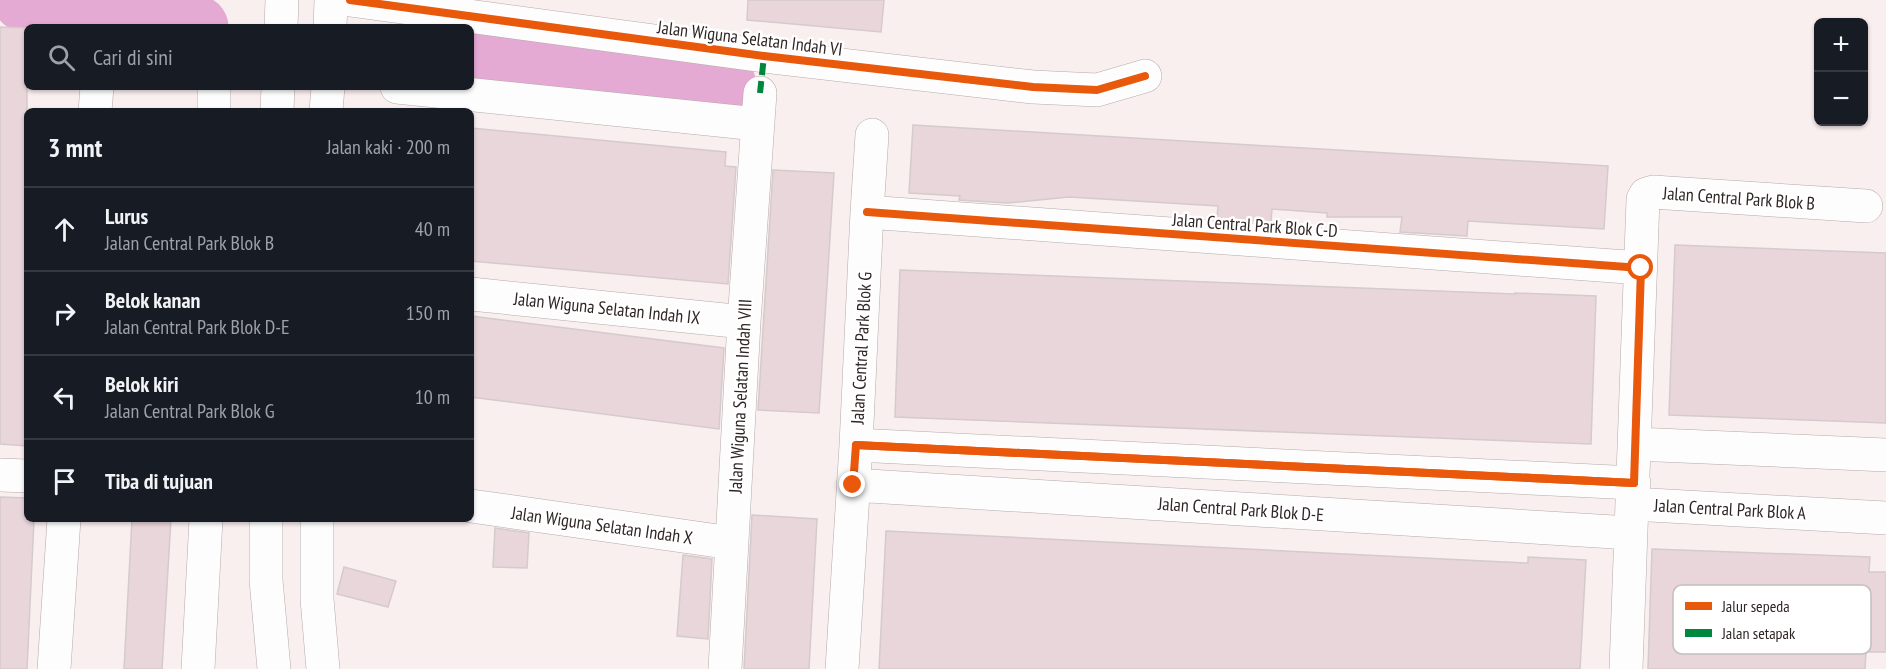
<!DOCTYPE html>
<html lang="id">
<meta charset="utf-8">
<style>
:root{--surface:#171b24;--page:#20242c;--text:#f1f3f6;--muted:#9ea1a6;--line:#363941}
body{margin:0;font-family:"PT Sans Narrow",sans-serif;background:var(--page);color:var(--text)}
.controls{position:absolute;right:18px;top:18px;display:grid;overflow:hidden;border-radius:9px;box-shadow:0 2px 4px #0004}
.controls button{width:54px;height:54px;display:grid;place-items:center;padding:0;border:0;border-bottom:2px solid var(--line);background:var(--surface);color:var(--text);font:30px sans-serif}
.stop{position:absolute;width:18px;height:18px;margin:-14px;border:4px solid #ea580c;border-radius:50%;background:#fff}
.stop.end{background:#ea580c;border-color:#fff;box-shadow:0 2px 6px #0008}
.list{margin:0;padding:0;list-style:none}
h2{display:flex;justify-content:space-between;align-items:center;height:78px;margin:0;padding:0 24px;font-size:26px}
h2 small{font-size:20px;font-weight:400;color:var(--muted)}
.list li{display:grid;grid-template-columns:39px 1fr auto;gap:18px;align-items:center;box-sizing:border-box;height:84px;padding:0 24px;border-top:2px solid var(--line)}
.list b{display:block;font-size:22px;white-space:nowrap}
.list p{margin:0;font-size:20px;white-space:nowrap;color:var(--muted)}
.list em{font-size:20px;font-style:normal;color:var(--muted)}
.icon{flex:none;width:33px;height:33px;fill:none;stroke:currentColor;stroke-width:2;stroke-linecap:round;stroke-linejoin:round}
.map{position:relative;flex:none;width:1886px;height:669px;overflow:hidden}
.search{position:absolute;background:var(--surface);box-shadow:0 2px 4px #0004;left:24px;top:24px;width:450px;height:66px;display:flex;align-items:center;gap:15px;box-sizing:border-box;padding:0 21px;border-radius:9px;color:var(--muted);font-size:22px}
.panel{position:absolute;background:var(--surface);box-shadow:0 2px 4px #0004;left:24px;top:108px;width:450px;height:414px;border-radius:9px}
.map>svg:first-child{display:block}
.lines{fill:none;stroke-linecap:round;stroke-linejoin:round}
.river{stroke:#e5aad4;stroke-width:63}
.building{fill:#e9d6db;stroke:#d5cacc;stroke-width:1.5}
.street-casing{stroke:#b5aaaa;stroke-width:34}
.street{stroke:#fefdfd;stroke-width:33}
.quiet{stroke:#00873e;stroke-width:6;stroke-dasharray:12 6;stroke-linecap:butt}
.cycleway-casing{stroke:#fff;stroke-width:11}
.cycleway{stroke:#e8590c;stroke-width:8}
.route{stroke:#ea580c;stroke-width:8}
.labels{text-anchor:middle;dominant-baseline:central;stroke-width:5;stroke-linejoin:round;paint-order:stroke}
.street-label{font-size:18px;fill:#302525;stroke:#fff}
.key{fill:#fff;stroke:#c1bebe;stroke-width:1.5}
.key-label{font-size:16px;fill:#302525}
</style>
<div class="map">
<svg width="1886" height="669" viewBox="0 0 1886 669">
<rect width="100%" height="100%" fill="#faefef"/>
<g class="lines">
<path class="river" d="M24,0L197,27
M471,56L725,85"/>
</g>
<path class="building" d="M748,0H884L881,32L747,20Z
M0,27L27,28V446L0,444Z
M913,125L1608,166L1604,229L1468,221L1467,236L1400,232L1402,217H1327V213L1272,209L1271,222L1217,218L1218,206L1069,197L1007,203L959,200L960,196L909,193Z
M471,128L726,152L725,166L736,167L728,284L471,261Z
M773,170L834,173L819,413L758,410Z
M1675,245L1886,253V423L1669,415Z
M900,270L1515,294V293L1596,296L1591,444L895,417Z
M471,316L724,348L719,429L471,397Z
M0,497L27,498V519H34L27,669H0Z
M752,515L817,519L809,669H744Z
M132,519H171L162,669H124Z
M495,528L529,533L527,568L493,567Z
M886,531L1484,561L1528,563V557L1586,560L1580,669H879Z
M1652,549L1870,557L1869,572H1886V652H1866L1865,669H1648Z
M683,555L712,559L708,639L677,636Z
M344,567L396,581L388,607L337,594Z"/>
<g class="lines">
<defs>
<path id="street" d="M350,0L764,56L1033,87L1097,90L1145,76
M281,27L282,0
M330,27L331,0
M397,87L757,124
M95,111L97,87
M214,111V87
M277,111L278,87
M326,111L328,87
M867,212L1641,268
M471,294L744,322
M1635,444L1886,455
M856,445L1634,483
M0,475L27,476
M853,485L1630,533
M1632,504L1886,518
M471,506L732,543
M266,519V580L274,669
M317,519V599L323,669
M54,669L64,519
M198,669L206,519
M725,669L744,322L760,93
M842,669L856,445L867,212L872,135
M1626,669L1643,199L1646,194L1653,192L1866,206"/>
</defs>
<use href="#street" class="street-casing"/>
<use href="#street" class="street"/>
<path class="quiet" d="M760,93L764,56"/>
<defs>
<path id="cycleway" d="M350,0L764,56L1033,87L1097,90L1145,76
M867,212L1641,268
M856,445L1634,483"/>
</defs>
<use href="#cycleway" class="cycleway-casing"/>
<use href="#cycleway" class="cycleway"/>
</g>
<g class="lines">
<path class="route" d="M853,485L856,445L1634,483L1641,268"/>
</g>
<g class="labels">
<g class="street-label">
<text transform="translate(750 38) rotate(7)">Jalan Wiguna Selatan Indah VI</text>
<text transform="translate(1739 198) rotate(4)">Jalan Central Park Blok B</text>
<text transform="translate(1255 225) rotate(4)">Jalan Central Park Blok C-D</text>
<text transform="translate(607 308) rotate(6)">Jalan Wiguna Selatan Indah IX</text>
<text transform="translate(861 348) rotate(-87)">Jalan Central Park Blok G</text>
<text transform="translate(740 396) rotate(-87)">Jalan Wiguna Selatan Indah VIII</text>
<text transform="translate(1241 509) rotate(4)">Jalan Central Park Blok D-E</text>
<text transform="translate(1730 509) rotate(3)">Jalan Central Park Blok A</text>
<text transform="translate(602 525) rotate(8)">Jalan Wiguna Selatan Indah X</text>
</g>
</g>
<rect x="1673" y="585" width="198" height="69" rx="9" class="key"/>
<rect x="1685" y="602" width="27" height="8" fill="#e8590c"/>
<rect x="1685" y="629" width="27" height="8" fill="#00873e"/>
<g class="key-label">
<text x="1722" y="612">Jalur sepeda</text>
<text x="1722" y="639">Jalan setapak</text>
</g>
</svg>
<div class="controls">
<button>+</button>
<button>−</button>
</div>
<div class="stop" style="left:1641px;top:268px"></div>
<div class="stop end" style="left:853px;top:485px"></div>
<div class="search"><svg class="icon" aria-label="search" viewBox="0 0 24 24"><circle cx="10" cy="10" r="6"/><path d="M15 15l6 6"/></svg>Cari di sini</div>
<section class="panel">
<h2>3 mnt<small>Jalan kaki · 200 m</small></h2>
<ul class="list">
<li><svg class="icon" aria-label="ahead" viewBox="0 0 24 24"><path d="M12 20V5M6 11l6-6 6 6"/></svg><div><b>Lurus</b><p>Jalan Central Park Blok B</p></div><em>40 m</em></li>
<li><svg class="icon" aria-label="right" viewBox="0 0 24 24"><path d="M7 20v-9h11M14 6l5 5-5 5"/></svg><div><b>Belok kanan</b><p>Jalan Central Park Blok D-E</p></div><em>150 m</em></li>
<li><svg class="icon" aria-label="left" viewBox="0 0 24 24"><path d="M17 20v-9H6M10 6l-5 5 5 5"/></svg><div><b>Belok kiri</b><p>Jalan Central Park Blok G</p></div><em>10 m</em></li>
<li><svg class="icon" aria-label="arrive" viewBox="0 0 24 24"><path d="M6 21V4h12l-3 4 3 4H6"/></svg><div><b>Tiba di tujuan</b></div></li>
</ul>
</section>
</div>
